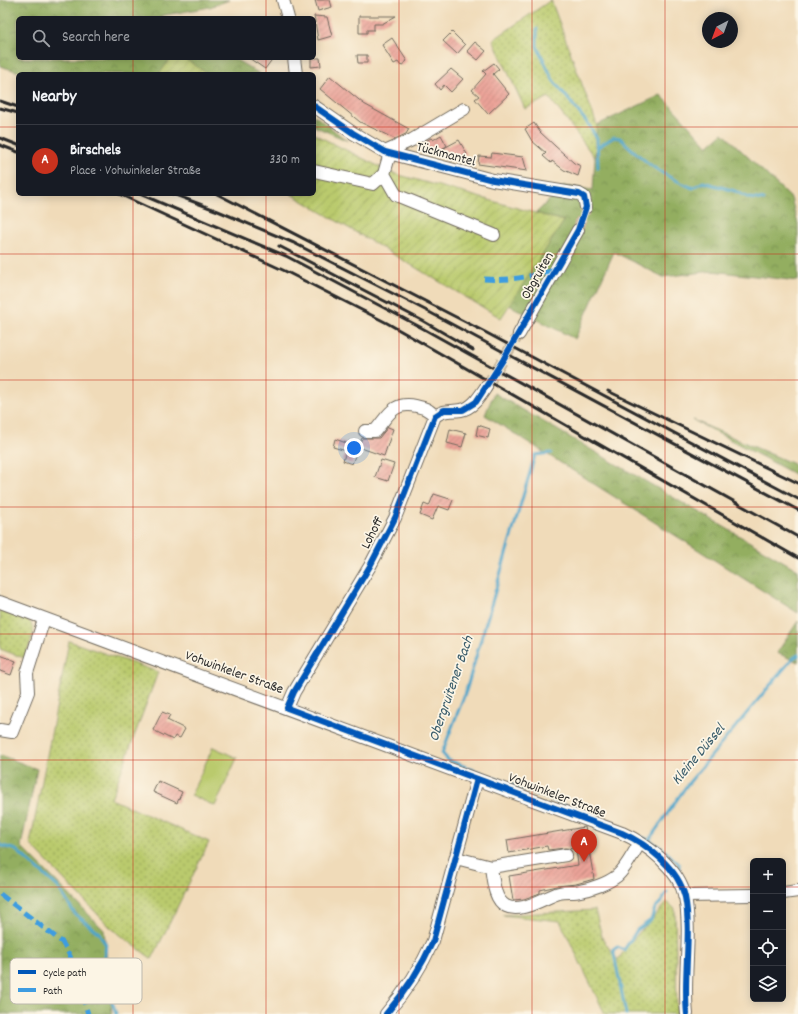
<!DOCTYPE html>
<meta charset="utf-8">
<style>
:root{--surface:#171b24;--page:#20242c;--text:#f1f3f6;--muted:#9ea1a6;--line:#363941;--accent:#c8321e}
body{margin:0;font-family:Dekko,sans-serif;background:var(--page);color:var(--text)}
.controls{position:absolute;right:12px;bottom:12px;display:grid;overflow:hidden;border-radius:6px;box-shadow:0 2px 10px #0003}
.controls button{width:36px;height:36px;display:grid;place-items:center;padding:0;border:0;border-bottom:1px solid var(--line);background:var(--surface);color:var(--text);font:20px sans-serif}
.compass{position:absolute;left:702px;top:12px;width:36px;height:36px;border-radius:50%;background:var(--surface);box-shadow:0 2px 10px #0003;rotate:221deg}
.you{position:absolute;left:354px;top:448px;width:14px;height:14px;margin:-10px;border:3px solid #fff;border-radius:50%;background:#1a73e8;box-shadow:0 0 0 6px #1a73e833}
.badge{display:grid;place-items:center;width:26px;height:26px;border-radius:50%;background:var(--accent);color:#fff;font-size:13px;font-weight:700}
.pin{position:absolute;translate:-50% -33px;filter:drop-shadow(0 1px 2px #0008)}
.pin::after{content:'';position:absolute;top:21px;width:14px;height:12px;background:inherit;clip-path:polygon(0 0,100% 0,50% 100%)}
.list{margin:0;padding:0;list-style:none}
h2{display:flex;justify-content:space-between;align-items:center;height:52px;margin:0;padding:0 16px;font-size:17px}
h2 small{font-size:13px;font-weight:400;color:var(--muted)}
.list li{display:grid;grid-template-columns:26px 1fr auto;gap:12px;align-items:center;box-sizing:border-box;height:72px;padding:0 16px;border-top:1px solid var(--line)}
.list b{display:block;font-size:15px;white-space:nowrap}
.list p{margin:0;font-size:13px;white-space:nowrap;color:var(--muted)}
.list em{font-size:13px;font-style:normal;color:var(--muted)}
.icon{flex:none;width:22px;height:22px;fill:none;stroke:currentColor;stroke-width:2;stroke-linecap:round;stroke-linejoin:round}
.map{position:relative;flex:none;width:798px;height:1014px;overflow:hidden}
.search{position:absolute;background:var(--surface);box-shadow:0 2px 10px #0003;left:16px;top:16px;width:300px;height:44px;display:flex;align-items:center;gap:10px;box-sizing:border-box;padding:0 14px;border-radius:6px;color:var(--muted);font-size:15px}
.panel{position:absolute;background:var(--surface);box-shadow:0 2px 10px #0003;left:16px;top:72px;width:300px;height:124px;border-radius:6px}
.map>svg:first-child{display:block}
.grass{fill:url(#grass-dots);stroke:#727a4c}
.forest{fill:url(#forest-crowns);stroke:#5f6c46}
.garden{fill:url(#garden-furrows);stroke:#727a4c}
.pitch{fill:#baca6d;stroke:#727a4c}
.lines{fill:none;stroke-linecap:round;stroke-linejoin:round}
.stream{stroke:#4ea5ca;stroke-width:3}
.building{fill:url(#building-hatch)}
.minor-tunnel{stroke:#c9b89d;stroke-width:12;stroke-dasharray:12 6;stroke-linecap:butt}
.minor-casing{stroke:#70695d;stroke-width:14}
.minor{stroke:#fff;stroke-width:12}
.rail{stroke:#2b2b2b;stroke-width:3}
.quiet{stroke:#3d9ce1;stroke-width:5;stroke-dasharray:10 5;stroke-linecap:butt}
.cycleway-casing{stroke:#fcf5e5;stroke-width:8}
.cycleway{stroke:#0057b8;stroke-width:6}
.grid{fill:none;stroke:#c8321e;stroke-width:1;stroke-opacity:0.55}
.labels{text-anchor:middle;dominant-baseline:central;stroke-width:3.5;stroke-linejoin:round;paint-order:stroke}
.street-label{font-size:14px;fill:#2b2b2b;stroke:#fcf5e5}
.water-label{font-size:15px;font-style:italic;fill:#395c6b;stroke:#fcf5e5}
.key{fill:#fcf5e5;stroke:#bdb8ad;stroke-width:1}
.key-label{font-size:11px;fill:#2b2b2b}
</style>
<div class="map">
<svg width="798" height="1014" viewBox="0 0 798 1014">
<defs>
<pattern id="grass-dots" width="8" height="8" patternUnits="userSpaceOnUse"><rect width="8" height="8" fill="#baca6d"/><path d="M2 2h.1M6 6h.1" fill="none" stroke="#97a45a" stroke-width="1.8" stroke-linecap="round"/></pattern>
<pattern id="forest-crowns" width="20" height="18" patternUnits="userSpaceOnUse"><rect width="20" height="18" fill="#93ae60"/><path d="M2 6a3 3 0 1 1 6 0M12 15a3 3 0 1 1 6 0" fill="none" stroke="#788e4f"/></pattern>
<pattern id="garden-furrows" width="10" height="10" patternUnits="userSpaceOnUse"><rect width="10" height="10" fill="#baca6d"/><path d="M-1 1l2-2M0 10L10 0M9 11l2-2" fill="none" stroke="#97a45a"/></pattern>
<pattern id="building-hatch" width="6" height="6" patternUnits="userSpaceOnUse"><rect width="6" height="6" fill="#eba398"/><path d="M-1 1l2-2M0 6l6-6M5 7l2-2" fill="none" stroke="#bf857c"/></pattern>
</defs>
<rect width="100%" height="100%" fill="#fcf5e5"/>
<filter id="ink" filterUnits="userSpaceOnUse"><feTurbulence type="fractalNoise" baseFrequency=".025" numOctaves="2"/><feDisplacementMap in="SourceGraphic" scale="8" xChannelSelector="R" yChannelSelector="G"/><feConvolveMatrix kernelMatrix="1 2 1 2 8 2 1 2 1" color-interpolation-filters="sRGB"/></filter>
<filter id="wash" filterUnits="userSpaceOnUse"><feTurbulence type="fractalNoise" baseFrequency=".012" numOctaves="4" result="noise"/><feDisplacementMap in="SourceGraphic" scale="16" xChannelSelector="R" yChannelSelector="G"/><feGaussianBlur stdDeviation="0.9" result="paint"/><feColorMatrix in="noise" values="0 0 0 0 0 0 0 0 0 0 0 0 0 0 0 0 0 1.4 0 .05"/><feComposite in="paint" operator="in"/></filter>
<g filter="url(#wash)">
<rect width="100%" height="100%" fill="#f0dbb9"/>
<path class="grass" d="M551,0L597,125L595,158L549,97L525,109L493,40Z
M0,609C14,611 36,617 33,635C31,642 27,651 24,658L0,649Z
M69,641L158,672L111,799L209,842L152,959L110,927L30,844Z
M667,902L675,909L677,1014H605L560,921L502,915L595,910L603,940L618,960L628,945Z"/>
<path class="forest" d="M0,0H229L210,7L160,16L164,18H18V58H171L159,74H26L0,66Z
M184,58H233L260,74H208Z
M661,95L708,146L723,133L791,198L798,224V281L712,271L663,277L614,252L575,339L509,305L564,221L536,213L564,186L593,190L597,125Z
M314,115L348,141L314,126Z
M494,393L798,570V613L485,415Z
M693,420L798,466V476Z
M798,621V662L777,653Z
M0,755L37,769L21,846L104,930L112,1014H0Z"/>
<path class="garden" d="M171,58H184L208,74H159Z
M314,134L392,173L564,221L501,318L291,194H314Z"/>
<path class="pitch" d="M213,747L237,758L215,806L191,795Z"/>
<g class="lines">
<path class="stream" d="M537,29V46L553,80L589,125L597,139L598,168
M598,147L614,137L620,138C646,163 659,174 693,188L703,182L735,191L749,198L764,200
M551,453L535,455L466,691L442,753L448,760L590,815
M641,837L649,840
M0,845L16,850L58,887L75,914L99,933L106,945L103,971L116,1014
M679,869V864L662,848L649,840L687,785L792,659L798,655
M626,1014L613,949L618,947L624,950L637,930L651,920L655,908L661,902L667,892"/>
</g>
<g id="blocks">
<path class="building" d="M315,0H330L332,7L318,11Z
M314,16L327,17L332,36L318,40Z
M359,16H396L382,24H374V30H367V33H359Z
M452,32L465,45L457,54L443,41Z
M392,38L407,61L401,66L398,62L394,64L382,45Z
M475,42L486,51L478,60L467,51Z
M357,55H367V63H358Z
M249,58H273L265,69Z
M311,58H320L321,66L311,67Z
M494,63L499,69L493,74L509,94L488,114L475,99L479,96L472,90L486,74L483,71Z
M451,69L463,79L451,92L444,85L440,90L435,84Z
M330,76L364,104L409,129L406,134L395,139L360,122L320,89Z
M534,123L540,132L555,146L574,163L581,166L578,176L564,170L552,161L551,163L543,156L546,153L532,141L525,129Z
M441,135L447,146L434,153L429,148L427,149L424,142L431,138L433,140Z
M459,140L467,154L451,161L444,148Z
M492,153L523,157L527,171L478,164L479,156L491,157Z
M478,425L490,429L488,438L476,435Z
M388,427L393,429L384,456L358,447L362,438H379Z
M450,429L466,433L462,447L447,443Z
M335,439L349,444V441L359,445L352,464L343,461L346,451L333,447Z
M381,460L394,464L388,481L375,477Z
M434,494L453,500L449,510L438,506L432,520L420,515L424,504L429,506Z
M0,655L16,661L11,675L0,671Z
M162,712L170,715L167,720L185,729L180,738L175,736L173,740L153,730Z
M158,781L182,792L177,803L153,792Z
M585,827L594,879L576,884L557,886L540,890V893L524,899L513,900L509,876L578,865L576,849L565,848L548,850L547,846L509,853L507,840Z"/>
</g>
</g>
<g filter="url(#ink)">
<use href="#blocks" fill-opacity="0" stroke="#70695d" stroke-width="1"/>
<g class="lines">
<path class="minor-tunnel" d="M578,230L586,207
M486,387L519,334"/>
<defs>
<path id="minor" d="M283,0L288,18
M294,58L296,74
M314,106L353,133L385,152L493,180L579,194L584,197L586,207
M385,152L412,140L464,109
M314,171L373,184L384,174L390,153
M384,174L396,195L494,235
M519,334L578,230
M365,431H375C388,416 393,401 416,406C425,408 428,409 435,416
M0,602L622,833C647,844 679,869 685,897C692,933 683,977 687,1014
M287,708L294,692L370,566L395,518L435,416C446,409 449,412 461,410C473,408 480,396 486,387
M0,730L12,732L28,692L27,673L44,619
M456,858L491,867L566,855
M491,867C493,880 494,900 506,906C521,914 545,897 559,893C566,891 574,893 580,891C592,889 608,883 617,876C627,867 633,853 640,843
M783,893L798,891
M684,896L753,895
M386,1014C405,992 421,968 433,941L477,779"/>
</defs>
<use href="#minor" class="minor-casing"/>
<use href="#minor" class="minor"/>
<path class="rail" d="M0,101L18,107
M0,108L18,113
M0,138L18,145
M0,145L18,152
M119,194L285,271L387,323L798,558
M140,194L286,256L422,328L798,537
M173,194L218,211L294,243L429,312L798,510
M217,194L483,331L798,499
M279,246L423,321L473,350
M608,391L798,483"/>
<path class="quiet" d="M484,279C509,281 531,277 555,269
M0,894L62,942L70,956L88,1014"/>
<defs>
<path id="cycleway" d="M314,106L353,133L385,152L493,180L579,194L584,197L586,207L578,230L503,360L476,402L463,410H444L435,416L395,518L370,566L294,692L287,708L622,833C647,844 679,869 685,897C692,933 683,977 687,1014
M386,1014C405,992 421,968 433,941L477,779"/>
</defs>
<use href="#cycleway" class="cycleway-casing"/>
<use href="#cycleway" class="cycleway"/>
</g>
</g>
<path class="grid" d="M133,0V18M266,0V18M399,0V1014M532,0V1014M665,0V1014M133,58V74M266,58V74M0,127H18M314,127H798M133,194V1014M266,194V1014M0,254H798M0,380H798M0,507H798M0,634H798M0,760H798M0,887H753M783,887H798"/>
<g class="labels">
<g class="street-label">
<text transform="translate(446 155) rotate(15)">Tückmantel</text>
<text transform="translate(538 276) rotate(-60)">Obgruiten</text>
<text transform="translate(373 533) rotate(-63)">Lohoff</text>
<text transform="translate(234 673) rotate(20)">Vohwinkeler Straße</text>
<text transform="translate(557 796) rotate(21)">Vohwinkeler Straße</text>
</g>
<g class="water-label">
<text transform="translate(452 689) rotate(-71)">Obergruitener Bach</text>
<text transform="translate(699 755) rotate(-50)">Kleine Düssel</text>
</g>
</g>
<rect x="10" y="958" width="132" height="46" rx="6" class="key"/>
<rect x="18" y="970" width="18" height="4" fill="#0057b8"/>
<rect x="18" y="988" width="18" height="4" fill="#3d9ce1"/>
<g class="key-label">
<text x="43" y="976">Cycle path</text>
<text x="43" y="994">Path</text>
</g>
</svg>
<div class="controls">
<button>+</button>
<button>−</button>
<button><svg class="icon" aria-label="locate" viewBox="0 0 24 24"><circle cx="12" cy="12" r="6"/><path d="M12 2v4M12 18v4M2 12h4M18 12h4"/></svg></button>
<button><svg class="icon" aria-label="layers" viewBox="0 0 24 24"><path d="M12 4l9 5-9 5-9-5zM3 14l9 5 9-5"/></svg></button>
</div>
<svg class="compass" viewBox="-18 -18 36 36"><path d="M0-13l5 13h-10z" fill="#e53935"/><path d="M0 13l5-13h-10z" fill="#9ea1a6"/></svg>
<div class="you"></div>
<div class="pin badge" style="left:584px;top:862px">A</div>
<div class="search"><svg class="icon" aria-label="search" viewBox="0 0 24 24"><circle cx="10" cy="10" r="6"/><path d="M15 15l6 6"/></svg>Search here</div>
<section class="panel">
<h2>Nearby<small></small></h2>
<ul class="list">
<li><span class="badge">A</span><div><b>Birschels</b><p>Place · Vohwinkeler Straße</p></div><em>330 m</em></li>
</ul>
</section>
</div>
